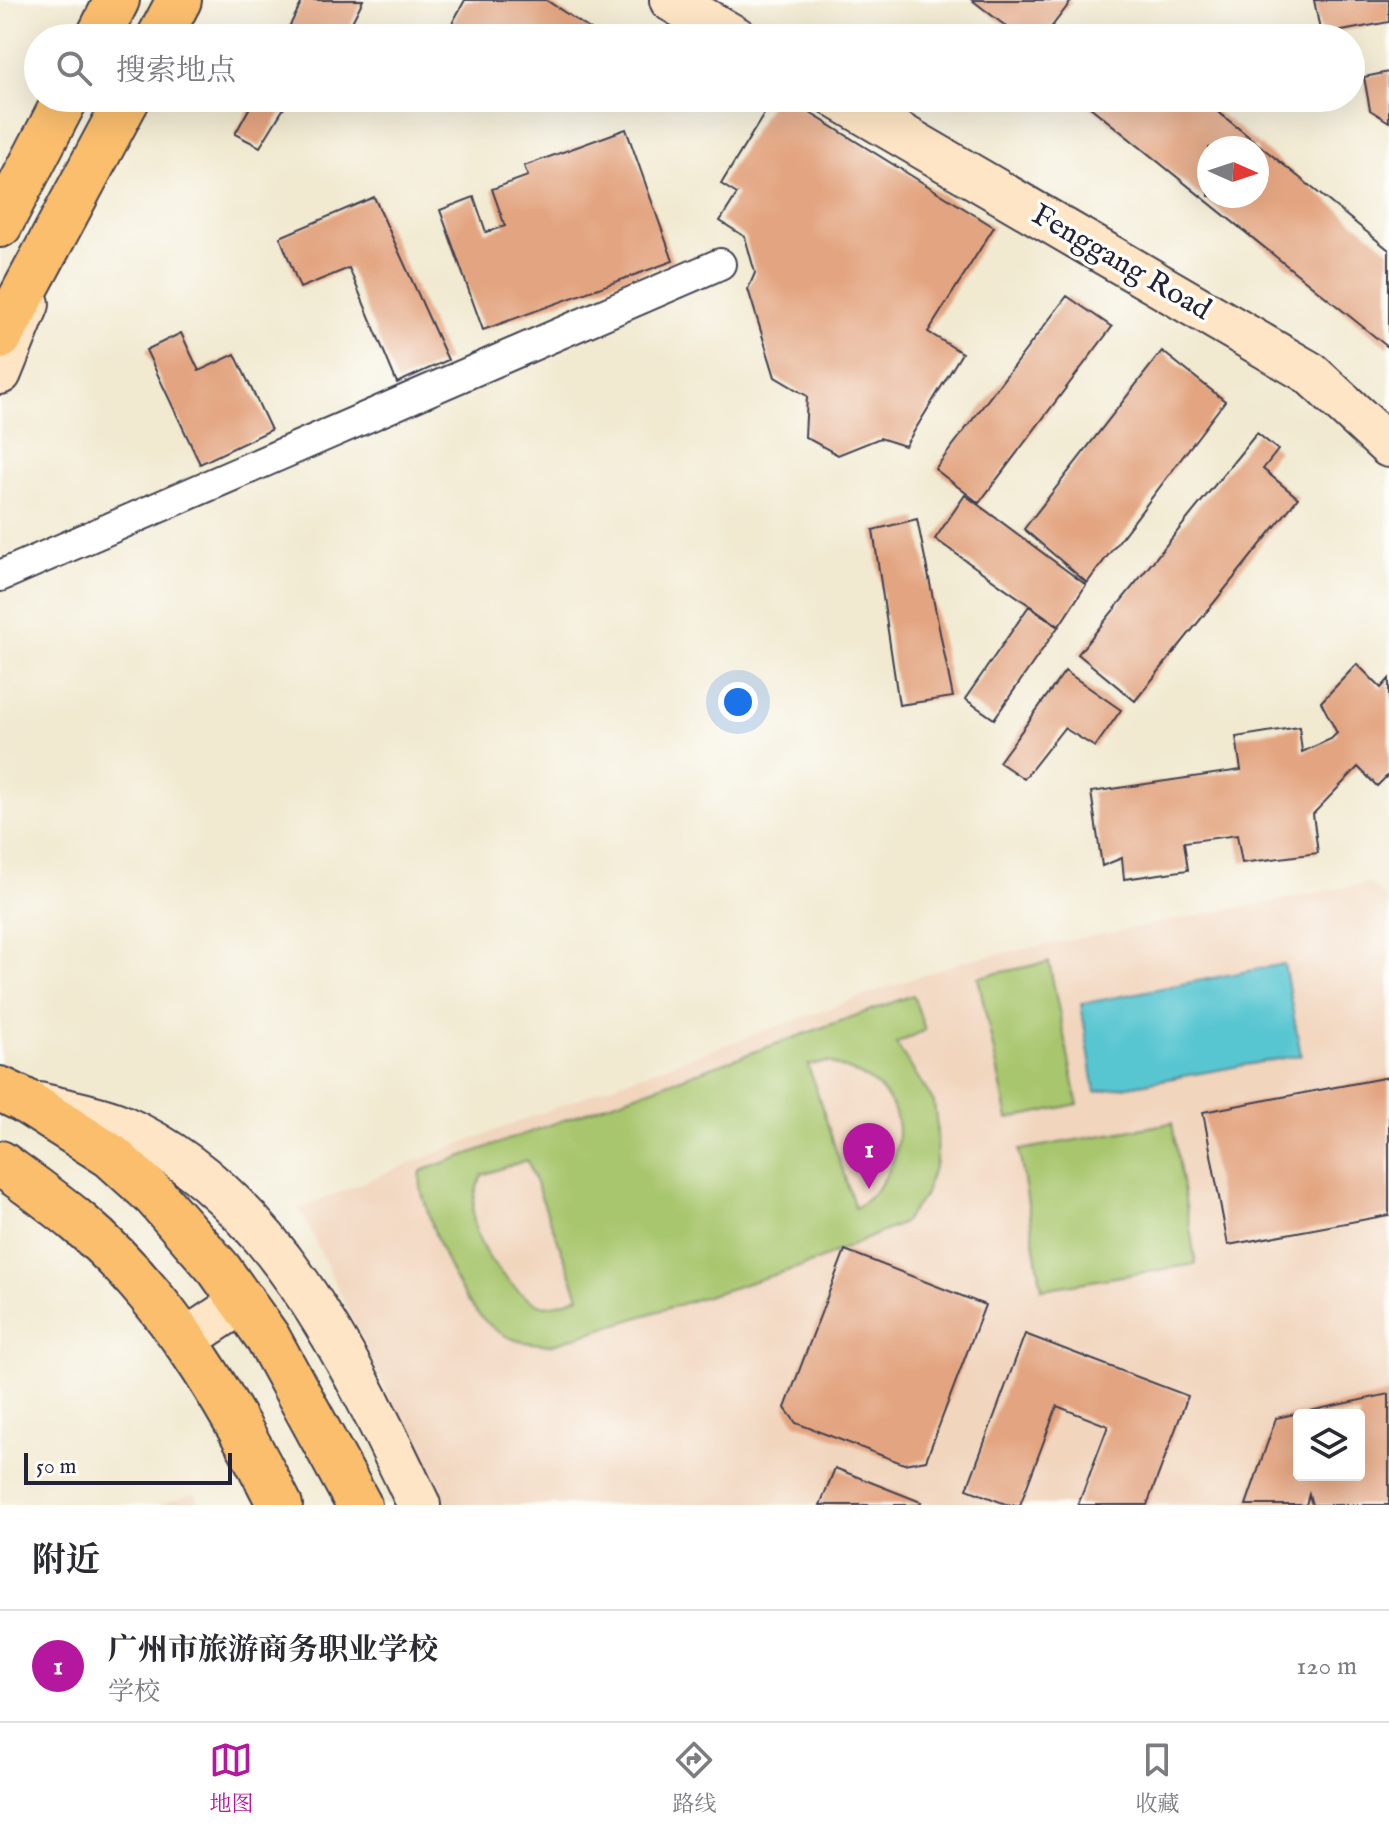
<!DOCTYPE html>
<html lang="zh">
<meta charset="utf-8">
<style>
:root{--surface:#fff;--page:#f2f2f3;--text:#2b2b33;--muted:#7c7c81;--line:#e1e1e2;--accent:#b5179e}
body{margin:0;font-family:"IM FELL English","Noto Serif SC",serif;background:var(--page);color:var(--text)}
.controls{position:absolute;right:24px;bottom:24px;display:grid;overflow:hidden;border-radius:8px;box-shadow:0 8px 32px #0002}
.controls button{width:72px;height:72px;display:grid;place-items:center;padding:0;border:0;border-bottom:2px solid var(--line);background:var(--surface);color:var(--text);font:40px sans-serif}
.compass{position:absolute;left:1197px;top:136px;width:72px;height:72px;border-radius:50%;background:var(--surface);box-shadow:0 8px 32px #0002;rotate:93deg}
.scale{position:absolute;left:24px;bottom:20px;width:208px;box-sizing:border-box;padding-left:8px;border:4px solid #22223b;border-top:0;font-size:22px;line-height:28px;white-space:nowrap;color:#22223b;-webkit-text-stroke:6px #fdfcf7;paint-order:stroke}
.you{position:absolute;left:738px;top:702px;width:28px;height:28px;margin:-20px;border:6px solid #fff;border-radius:50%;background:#1a73e8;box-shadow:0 0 0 12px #1a73e833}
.badge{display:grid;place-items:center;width:52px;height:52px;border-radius:50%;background:var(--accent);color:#fff;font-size:26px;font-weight:700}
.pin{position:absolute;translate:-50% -66px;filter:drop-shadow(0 2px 4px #0008)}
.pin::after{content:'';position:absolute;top:42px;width:28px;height:24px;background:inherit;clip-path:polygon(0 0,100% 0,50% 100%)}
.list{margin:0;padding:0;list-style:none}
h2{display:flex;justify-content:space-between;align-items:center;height:104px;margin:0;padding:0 32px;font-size:34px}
h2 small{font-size:26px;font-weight:400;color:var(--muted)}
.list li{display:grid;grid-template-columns:52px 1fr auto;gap:24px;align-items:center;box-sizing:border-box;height:112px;padding:0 32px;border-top:2px solid var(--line)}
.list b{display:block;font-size:30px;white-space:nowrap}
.list p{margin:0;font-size:26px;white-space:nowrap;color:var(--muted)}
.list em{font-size:26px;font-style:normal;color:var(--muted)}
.icon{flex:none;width:44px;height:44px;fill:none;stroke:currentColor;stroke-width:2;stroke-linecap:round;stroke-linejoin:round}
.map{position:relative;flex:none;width:1389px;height:1505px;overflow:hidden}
.search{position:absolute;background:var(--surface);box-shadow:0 8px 32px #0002;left:24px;right:24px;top:24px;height:88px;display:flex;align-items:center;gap:20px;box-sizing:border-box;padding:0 28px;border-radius:44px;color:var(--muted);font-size:30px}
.sheet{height:216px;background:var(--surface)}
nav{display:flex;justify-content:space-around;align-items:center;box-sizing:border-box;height:112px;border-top:2px solid var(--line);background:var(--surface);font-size:22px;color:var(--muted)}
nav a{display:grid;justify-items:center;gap:4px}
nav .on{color:var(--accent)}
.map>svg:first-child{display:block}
.built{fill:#f1d5bd;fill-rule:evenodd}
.green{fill:#a8c66d;stroke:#657454;stroke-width:2;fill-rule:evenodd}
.water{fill:#59c6d1;stroke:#3e7486;stroke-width:2}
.building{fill:#e3a581;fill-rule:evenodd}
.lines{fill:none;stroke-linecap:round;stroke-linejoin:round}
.street-casing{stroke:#414051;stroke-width:34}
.secondary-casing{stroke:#414051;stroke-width:46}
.primary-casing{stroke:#414051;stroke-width:48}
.highway-casing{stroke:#414051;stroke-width:48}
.street{stroke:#fff;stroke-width:30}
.secondary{stroke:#fde5c5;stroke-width:42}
.primary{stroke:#fabe6d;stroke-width:44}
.highway{stroke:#fabe6d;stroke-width:44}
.labels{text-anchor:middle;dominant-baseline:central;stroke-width:7;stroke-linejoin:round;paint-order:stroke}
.street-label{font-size:30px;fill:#22223b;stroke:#fdfcf7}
</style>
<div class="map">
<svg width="1389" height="1505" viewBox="0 0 1389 1505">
<rect width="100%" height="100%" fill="#fdfcf7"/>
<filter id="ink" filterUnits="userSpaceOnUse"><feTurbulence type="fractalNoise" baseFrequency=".0125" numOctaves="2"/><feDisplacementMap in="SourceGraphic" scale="16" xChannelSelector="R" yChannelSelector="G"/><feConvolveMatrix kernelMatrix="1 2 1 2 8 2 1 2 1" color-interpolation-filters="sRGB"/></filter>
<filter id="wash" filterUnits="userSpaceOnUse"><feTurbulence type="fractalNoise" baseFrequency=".006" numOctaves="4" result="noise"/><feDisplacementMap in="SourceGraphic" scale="32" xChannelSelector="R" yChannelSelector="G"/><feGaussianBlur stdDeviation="1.8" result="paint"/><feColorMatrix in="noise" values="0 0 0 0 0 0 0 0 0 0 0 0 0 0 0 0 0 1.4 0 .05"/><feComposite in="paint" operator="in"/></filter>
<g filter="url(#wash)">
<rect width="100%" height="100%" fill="#f1e9d0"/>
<path class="built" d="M1369,883L1389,901V1505H440L300,1209L398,1168L632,1078L963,961ZM1299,1415H1359V1475H1299Z
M195,1493L201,1505H159Z"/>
<path class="green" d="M1049,962L1078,1104L1008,1119L978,977Z
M913,995L925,1030L896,1044L934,1102L937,1127L936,1162L924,1196L903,1223L812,1263L550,1345C540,1344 529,1343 519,1341C473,1329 445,1265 432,1225C427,1206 418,1190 421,1171ZM829,1062C848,1070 871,1077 884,1093C914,1129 892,1186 855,1208L808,1065ZM527,1160L579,1296C569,1300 554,1307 543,1305C530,1303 518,1291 508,1281C478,1250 462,1216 482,1175Z
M1172,1123L1196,1264L1042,1289L1019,1150Z"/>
<path class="water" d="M1284,964L1301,1055L1095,1092L1081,1004Z"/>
<g id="blocks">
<path class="building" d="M303,0H363L344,38H307L288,29Z
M465,0H546L603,38H466L450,27Z
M972,0H1072L1043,38H1021Z
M1314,0H1389V22L1321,35Z
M1389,72V122L1370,110L1364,77Z
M255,98H290L260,147L235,134Z
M774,98H786L994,227L928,332L962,353L905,446L880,438L838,455L805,437L807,396L775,377L748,289L755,273L745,237L720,221L737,194L721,184Z
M1079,98H1201L1389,250V348ZM1209,148H1257V196H1209Z
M626,129L673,261L483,330L440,210L474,197L486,232L505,226L492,189L528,176L524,166Z
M374,197L448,360L397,383L349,268L300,288L280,237Z
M1067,296L1112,327L979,503L935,469Z
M181,333L199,371L235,354L271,430L200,464L146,350Z
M1162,351L1225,401L1087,583L1024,529Z
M1257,433L1278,450L1263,469L1298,498L1135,701L1078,654Z
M965,495L1086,585L1059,626L935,539Z
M917,519L953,697L899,705L873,530Z
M1029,606L1058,627L994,719L965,699Z
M1357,664L1381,688L1389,679V774L1377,786L1358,767L1313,814L1318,853L1242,863L1237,835L1184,842L1188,870L1124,879L1122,858L1102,866L1091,792L1241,770L1236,737L1299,727L1302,752L1331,739L1337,733L1321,702Z
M1065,671L1121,710L1095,747L1064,728L1024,779L999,762Z
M1389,1077V1215L1228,1245L1203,1112Z
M845,1250L985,1305L926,1460L904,1464L796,1423L785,1408Z
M1025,1334L1188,1396L1147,1505H1078L1108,1426L1057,1406L1020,1505H1008L967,1489Z
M1389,1394V1505H1312L1309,1494L1306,1505H1246L1276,1418ZM1299,1415H1359V1475H1299Z
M835,1468L921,1502L920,1505H820Z"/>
</g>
</g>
<g filter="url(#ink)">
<use href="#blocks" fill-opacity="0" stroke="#414051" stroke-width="2"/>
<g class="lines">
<defs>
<path id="street" d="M0,576L720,264"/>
<path id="secondary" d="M671,0L736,38
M838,98L1310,373L1389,446
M0,373L28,304
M39,1104C65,1111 96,1115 121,1126C272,1192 352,1364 419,1505
M185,1340L244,1301"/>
<path id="primary" d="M98,38L117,0
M159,38L179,0
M0,225L66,98
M0,337L128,98"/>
<path id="highway" d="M0,1089L23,1100L111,1156L155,1196L219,1269L268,1338L359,1505
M0,1163C26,1182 53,1201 78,1222C168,1298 228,1401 280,1505"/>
</defs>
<use href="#street" class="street-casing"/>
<use href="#secondary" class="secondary-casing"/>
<use href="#primary" class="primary-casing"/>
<use href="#highway" class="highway-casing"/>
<use href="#street" class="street"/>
<use href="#secondary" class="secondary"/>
<use href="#primary" class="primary"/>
<use href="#highway" class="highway"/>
</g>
</g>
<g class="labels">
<g class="street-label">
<text transform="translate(1121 263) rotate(30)">Fenggang Road</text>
</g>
</g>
</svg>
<div class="controls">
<button><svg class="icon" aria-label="layers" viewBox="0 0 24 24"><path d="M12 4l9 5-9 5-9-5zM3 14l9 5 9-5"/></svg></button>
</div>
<svg class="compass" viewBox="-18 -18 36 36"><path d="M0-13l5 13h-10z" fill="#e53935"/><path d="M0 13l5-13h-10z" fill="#7c7c81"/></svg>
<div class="scale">50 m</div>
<div class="you"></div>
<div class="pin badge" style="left:869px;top:1189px">1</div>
<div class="search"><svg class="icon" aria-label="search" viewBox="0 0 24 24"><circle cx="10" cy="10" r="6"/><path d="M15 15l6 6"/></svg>搜索地点</div>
</div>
<section class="sheet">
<h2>附近<small></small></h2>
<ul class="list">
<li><span class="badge">1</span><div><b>广州市旅游商务职业学校</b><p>学校</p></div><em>120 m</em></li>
</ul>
</section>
<nav>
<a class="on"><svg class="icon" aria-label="map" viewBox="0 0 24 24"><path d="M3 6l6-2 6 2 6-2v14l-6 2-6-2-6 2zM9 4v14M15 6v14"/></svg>地图</a>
<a><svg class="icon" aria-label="directions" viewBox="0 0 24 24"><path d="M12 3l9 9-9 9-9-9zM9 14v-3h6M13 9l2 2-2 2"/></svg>路线</a>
<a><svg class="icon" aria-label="saved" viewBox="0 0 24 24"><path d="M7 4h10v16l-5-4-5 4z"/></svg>收藏</a>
</nav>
